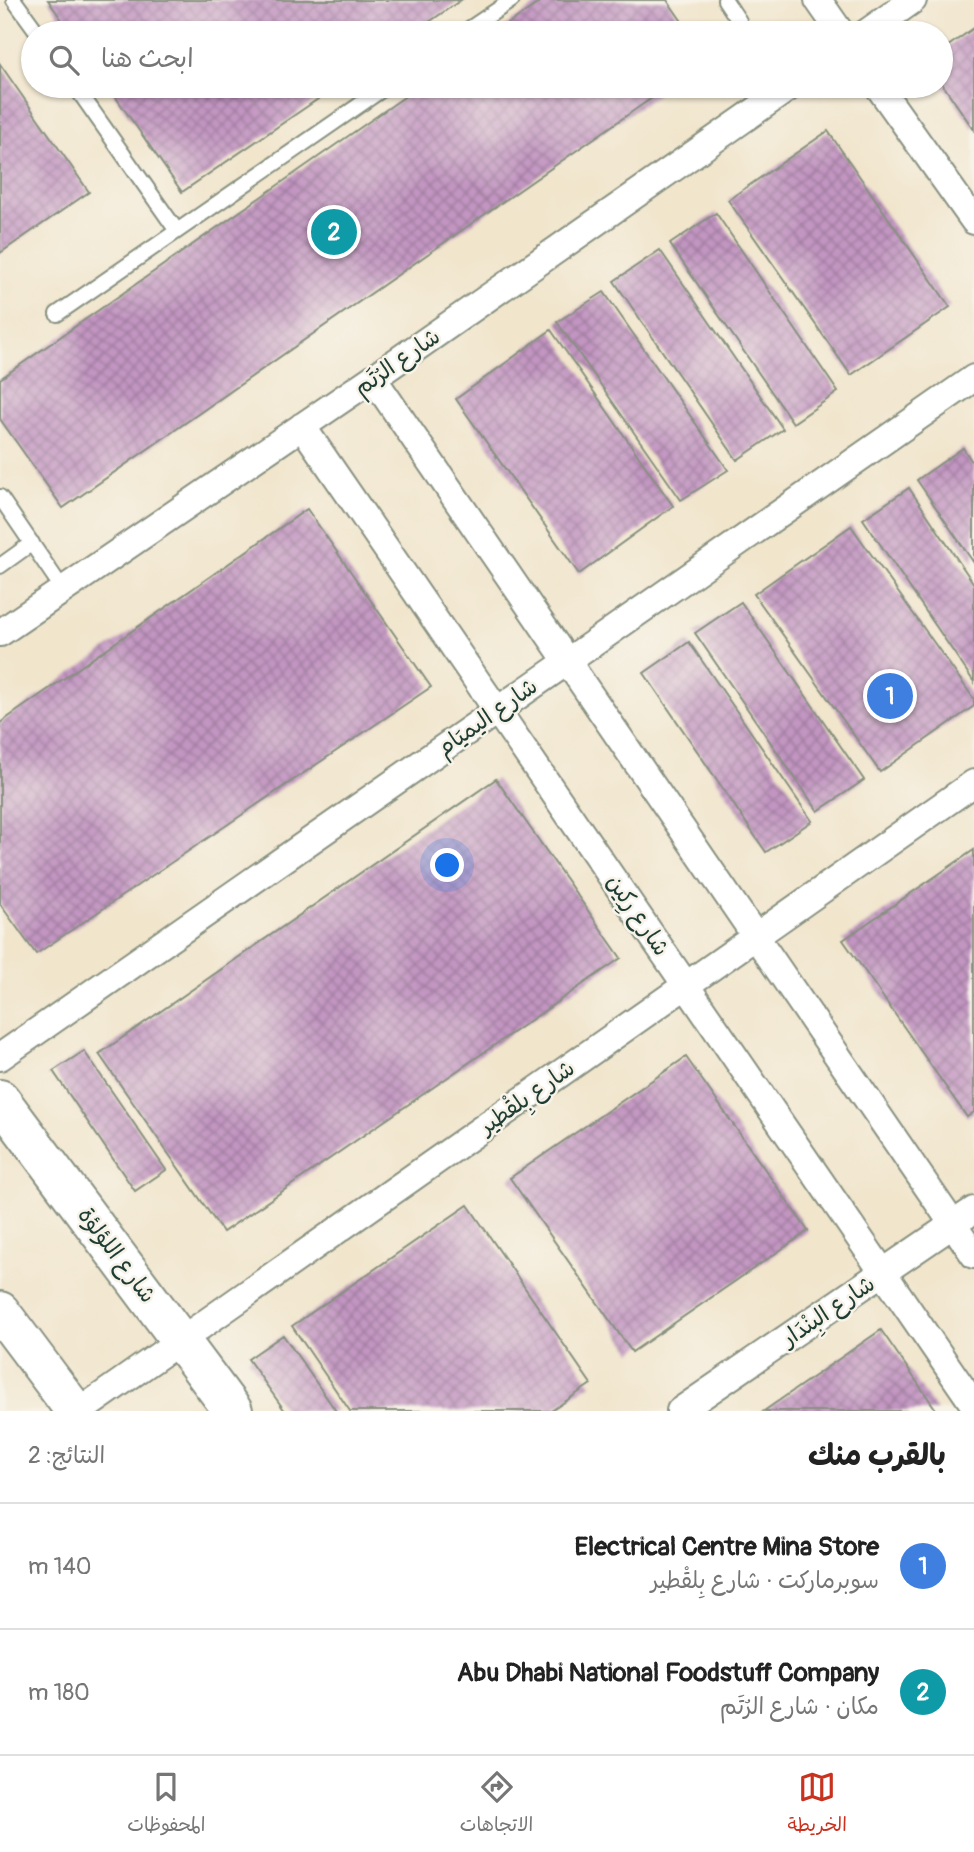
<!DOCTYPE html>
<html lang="ar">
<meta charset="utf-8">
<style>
:root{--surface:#fff;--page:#f6f6f6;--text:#222;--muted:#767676;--line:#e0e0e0;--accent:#c8321e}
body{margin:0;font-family:Pangolin,"Playpen Sans Arabic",sans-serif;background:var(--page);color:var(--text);direction:rtl}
.you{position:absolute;left:448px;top:866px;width:24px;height:24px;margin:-18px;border:5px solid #fff;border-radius:50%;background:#1a73e8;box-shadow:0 0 0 10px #1a73e833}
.badge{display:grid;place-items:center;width:46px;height:46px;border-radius:50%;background:var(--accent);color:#fff;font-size:23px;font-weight:700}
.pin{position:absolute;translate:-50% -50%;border:4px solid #fff;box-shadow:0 2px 7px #0006}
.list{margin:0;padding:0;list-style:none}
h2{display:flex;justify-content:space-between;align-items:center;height:91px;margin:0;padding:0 28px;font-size:30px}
h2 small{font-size:23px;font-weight:400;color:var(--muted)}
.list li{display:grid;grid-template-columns:46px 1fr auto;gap:21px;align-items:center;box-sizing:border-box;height:126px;padding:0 28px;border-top:2px solid var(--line)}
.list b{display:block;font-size:26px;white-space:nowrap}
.list p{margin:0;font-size:23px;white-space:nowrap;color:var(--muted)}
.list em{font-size:23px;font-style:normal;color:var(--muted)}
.icon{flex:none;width:38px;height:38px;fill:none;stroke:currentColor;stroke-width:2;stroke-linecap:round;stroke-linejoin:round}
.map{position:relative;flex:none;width:974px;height:1411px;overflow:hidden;direction:ltr}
.search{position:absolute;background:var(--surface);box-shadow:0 2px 5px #0004;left:21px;right:21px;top:21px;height:77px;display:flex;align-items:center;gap:18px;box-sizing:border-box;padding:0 24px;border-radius:38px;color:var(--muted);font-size:26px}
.sheet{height:343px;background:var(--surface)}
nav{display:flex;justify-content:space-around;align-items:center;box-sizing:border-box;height:98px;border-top:2px solid var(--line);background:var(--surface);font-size:19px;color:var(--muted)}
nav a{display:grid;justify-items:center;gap:4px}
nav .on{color:var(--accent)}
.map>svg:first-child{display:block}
.building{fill:url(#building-cross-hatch)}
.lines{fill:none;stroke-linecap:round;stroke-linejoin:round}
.lane-casing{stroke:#889180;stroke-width:18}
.street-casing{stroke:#889180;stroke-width:30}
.secondary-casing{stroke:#889180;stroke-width:42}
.lane{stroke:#fff;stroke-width:14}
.street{stroke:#fff;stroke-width:26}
.secondary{stroke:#fff;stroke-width:38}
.labels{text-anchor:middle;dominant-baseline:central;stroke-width:5;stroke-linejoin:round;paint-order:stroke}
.street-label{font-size:23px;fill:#1f3d34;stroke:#f7f3e8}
</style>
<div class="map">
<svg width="974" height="1411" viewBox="0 0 974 1411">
<defs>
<pattern id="building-cross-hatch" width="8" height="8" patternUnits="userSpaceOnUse" patternTransform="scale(1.75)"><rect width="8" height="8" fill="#c396c2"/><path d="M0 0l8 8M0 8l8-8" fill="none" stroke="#9e7c9e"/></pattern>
</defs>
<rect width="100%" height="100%" fill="#f7f3e8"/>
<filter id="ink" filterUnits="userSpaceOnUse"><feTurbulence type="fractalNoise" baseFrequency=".0143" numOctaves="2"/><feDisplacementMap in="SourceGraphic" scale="14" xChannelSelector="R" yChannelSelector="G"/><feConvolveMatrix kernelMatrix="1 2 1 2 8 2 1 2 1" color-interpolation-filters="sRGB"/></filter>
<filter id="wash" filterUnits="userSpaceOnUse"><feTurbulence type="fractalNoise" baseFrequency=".00686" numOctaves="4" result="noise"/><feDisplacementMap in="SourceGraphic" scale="28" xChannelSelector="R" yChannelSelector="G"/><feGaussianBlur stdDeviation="1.57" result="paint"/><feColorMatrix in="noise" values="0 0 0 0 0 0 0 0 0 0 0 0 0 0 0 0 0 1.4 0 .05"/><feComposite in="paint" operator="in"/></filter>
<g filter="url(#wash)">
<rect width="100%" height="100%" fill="#f1e5cc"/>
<g id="blocks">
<path class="building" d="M48,0H461L413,33H71Z
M543,0H667L690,33H495Z
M974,28V130L941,82V51Z
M0,64L89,192L0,253Z
M108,86H337L182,192Z
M420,86H669L63,508L0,419V379Z
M828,131L950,307L851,375L728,200Z
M716,213L838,392L793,423L670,244Z
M660,250L783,429L737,460L614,281Z
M604,292L728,470L681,500L557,322Z
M551,330L673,506L579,574L456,399Z
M963,448L974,465V563L917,480Z
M909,488L974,584V682L863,519Z
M307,509L431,687L36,954L0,904V723Z
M851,526L974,699V706L880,772L754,594Z
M741,602L864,780L818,811L695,633Z
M689,642L812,821L766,852L644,673Z
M496,779L621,958L223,1232L99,1054Z
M974,850V1112L967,1117L843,940Z
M84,1051L166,1170L135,1191L53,1071Z
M686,1057L808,1231L632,1352L510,1178Z
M468,1205L591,1384L551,1411H350L292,1326Z
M881,1330L937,1411H764Z
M283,1335L336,1411H285L248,1359Z"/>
</g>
</g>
<g filter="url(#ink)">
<use href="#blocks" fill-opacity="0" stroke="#889180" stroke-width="2"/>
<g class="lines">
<defs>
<path id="lane" d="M14,0L38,33
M725,0L739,21
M463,33L512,0
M75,86L177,231
M57,314L387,86
M0,497L62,588
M0,566L32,543"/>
<path id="street" d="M818,0L841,33
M866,33L913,0
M878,86L974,221
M373,378L974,1255
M302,426L974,1405
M0,633L373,378L791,86
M0,1057L974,378
M80,1411L974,783
M680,1411L974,1210"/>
<path id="secondary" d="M0,1099L233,1411
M0,1311L75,1411"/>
</defs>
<use href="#lane" class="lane-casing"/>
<use href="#street" class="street-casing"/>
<use href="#secondary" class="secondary-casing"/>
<use href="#lane" class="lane"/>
<use href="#street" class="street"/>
<use href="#secondary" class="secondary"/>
</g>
</g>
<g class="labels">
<g class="street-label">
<text transform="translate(397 362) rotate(-35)">شارع الرُتَم</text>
<text transform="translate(487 717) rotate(-35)">شارع اليميَام</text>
<text transform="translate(638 915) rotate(56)">شارع رِكِين</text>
<text transform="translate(527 1097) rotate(-35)">شارع بِلقْطير</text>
<text transform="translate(117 1255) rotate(53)">شارع اللؤلؤة</text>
<text transform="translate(828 1311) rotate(-34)">شارع البِنْدَار</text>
</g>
</g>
</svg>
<div class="you"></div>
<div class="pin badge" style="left:890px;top:696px;background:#3f7fe0">1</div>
<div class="pin badge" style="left:334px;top:232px;background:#0f9aa8">2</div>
<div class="search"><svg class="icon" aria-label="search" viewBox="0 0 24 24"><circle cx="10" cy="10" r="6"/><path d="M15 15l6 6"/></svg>ابحث هنا</div>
</div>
<section class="sheet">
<h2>بالقرب منك<small>النتائج: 2</small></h2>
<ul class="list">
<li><span class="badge" style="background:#3f7fe0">1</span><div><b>Electrical Centre Mina Store</b><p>سوبرماركت · شارع بِلقْطير</p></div><em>140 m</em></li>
<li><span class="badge" style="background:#0f9aa8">2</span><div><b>Abu Dhabi National Foodstuff Company</b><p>مكان · شارع الرُتَم</p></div><em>180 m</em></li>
</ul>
</section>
<nav>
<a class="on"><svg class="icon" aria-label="map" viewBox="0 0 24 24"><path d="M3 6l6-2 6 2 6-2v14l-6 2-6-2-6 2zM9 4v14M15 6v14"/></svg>الخريطة</a>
<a><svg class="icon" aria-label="directions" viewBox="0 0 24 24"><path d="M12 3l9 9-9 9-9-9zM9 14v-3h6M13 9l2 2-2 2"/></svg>الاتجاهات</a>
<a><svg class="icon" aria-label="saved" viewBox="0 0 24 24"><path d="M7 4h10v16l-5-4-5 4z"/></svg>المحفوظات</a>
</nav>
